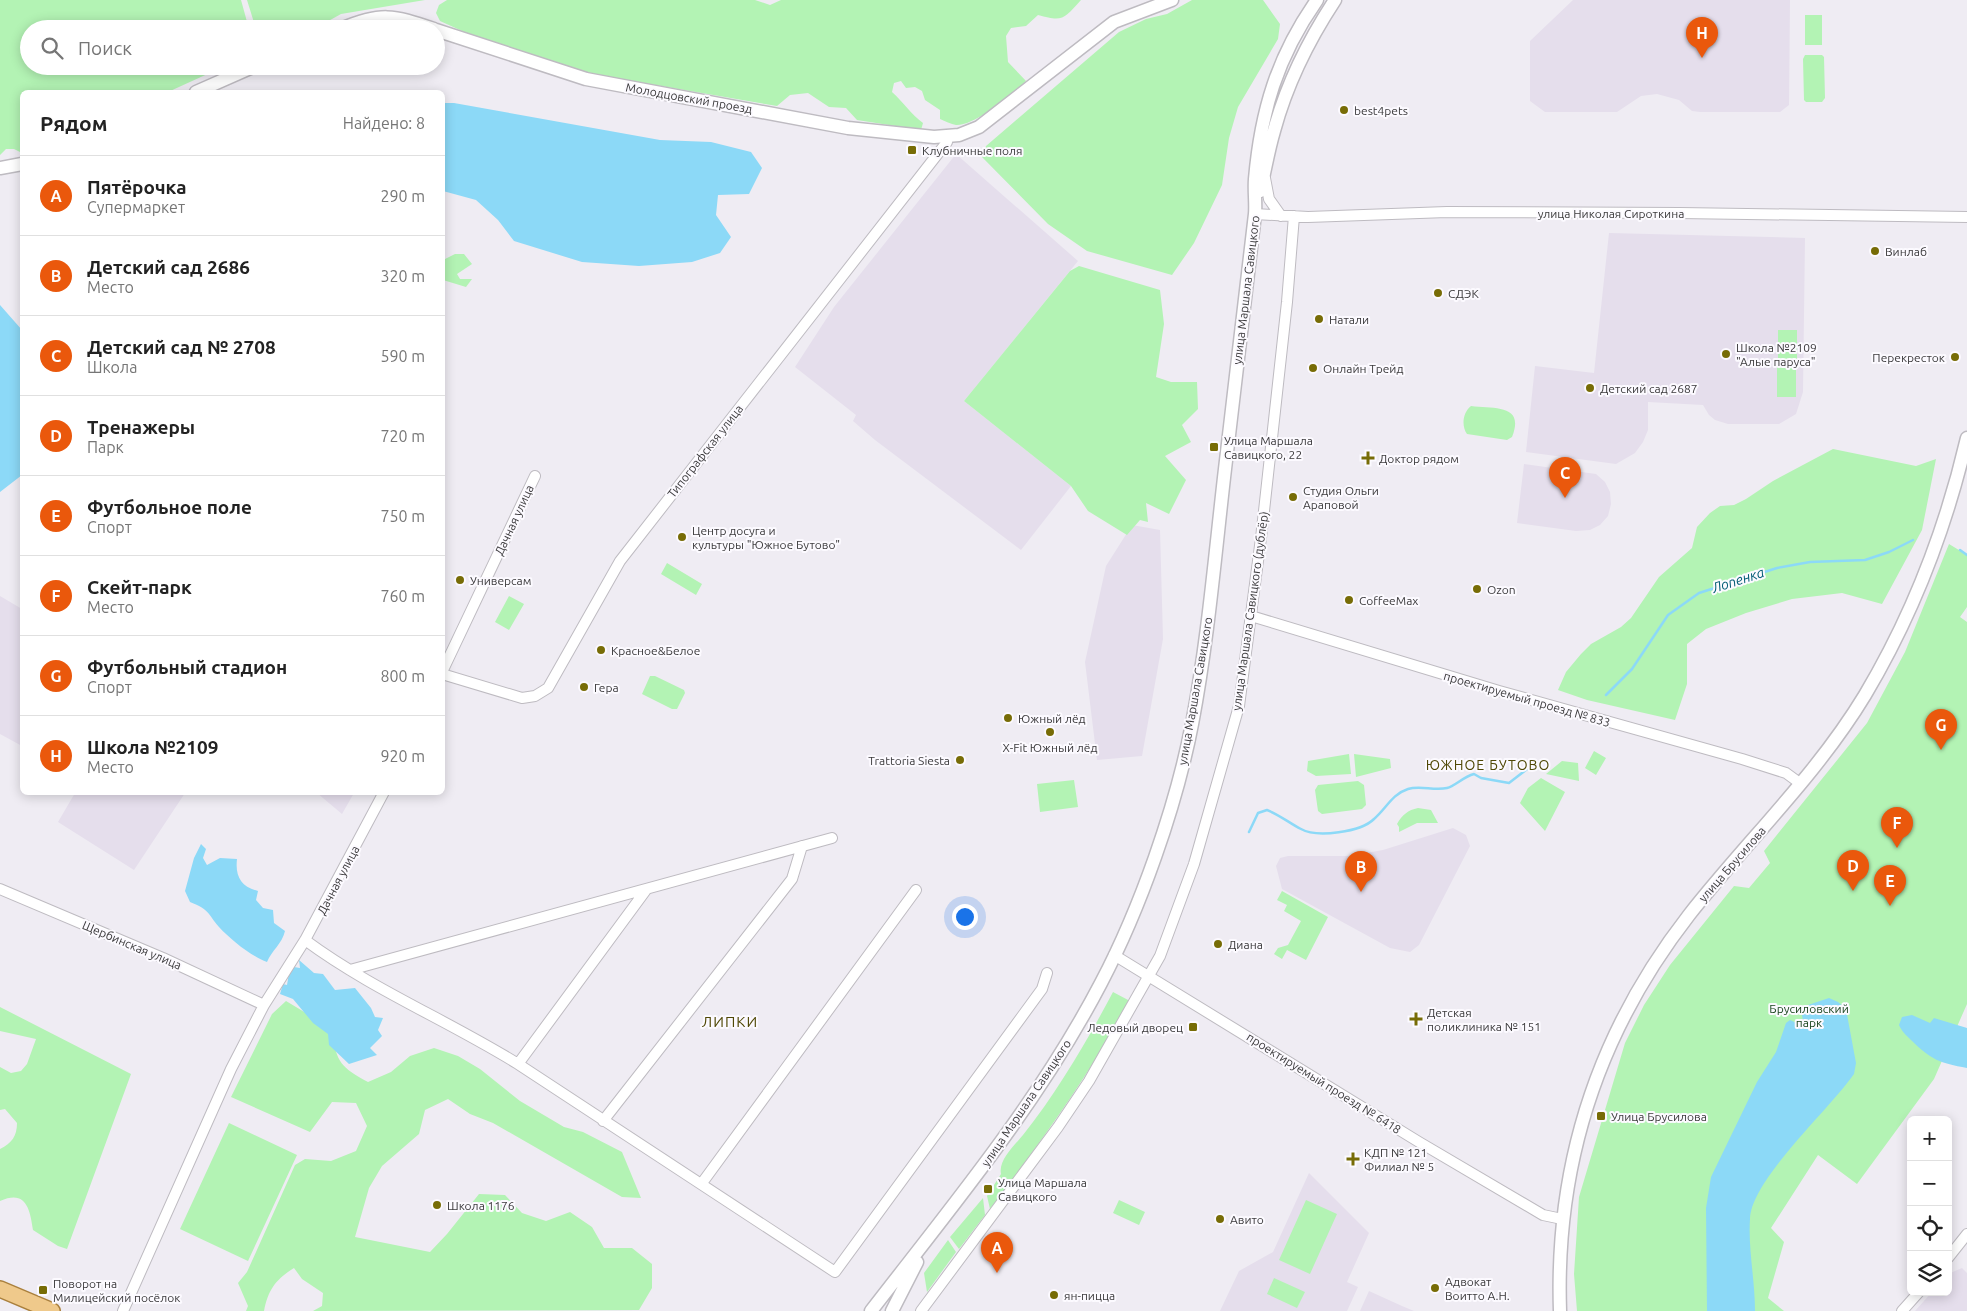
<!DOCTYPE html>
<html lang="ru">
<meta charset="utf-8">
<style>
:root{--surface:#fff;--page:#f2f2f2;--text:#222;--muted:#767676;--line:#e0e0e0;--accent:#ea580c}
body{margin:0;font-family:Ubuntu,sans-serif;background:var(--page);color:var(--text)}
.controls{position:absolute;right:15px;bottom:15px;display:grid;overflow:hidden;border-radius:8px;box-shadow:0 2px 12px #0003}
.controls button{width:45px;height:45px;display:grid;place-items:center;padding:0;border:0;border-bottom:1px solid var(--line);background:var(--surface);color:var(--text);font:25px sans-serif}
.you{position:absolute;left:964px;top:916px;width:18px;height:18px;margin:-12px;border:4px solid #fff;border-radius:50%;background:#1a73e8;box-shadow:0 0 0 8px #1a73e833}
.badge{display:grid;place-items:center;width:32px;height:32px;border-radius:50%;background:var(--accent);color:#fff;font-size:16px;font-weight:700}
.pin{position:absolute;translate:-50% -41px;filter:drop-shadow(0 1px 2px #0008)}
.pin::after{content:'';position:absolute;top:26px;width:18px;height:15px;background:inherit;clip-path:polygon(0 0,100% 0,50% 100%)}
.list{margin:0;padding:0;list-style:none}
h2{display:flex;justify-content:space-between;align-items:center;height:65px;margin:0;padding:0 20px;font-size:21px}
h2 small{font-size:16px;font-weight:400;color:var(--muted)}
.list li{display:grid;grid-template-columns:32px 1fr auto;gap:15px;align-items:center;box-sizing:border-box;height:80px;padding:0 20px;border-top:1px solid var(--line)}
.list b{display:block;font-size:19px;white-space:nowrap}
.list p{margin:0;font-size:16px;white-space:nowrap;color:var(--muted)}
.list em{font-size:16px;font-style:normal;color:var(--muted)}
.icon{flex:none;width:28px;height:28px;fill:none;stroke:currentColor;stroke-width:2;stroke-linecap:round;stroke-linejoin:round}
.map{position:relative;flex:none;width:1967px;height:1311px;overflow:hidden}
.search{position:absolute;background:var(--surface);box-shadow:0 2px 12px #0003;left:20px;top:20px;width:425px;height:55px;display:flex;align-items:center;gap:12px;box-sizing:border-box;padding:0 18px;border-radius:28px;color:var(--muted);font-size:19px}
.panel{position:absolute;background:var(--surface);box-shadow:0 2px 12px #0003;left:20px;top:90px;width:425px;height:705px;border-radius:8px}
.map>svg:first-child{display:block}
.built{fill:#e5deec}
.green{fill:#b3f3b4}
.water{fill:#8cd9f7}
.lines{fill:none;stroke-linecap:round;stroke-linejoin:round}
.stream{stroke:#8cd9f7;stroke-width:2.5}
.minor-casing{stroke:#bebbc1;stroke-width:12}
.tertiary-casing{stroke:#bebbc1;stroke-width:15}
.primary-casing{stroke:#aa803d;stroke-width:18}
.minor{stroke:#fff;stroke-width:10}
.tertiary{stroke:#fff;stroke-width:12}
.primary{stroke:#efc98b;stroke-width:15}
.poi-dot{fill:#776c06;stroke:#fcfaff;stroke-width:2}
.labels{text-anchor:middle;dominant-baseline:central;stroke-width:4;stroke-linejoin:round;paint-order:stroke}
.street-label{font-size:12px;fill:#3b3a3c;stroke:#fcfaff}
.poi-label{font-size:12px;fill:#3b3a3c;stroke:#fcfaff;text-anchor:start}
.park-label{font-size:12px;fill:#17431b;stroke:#fcfaff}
.water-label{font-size:14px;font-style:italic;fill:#005b74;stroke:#fcfaff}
.neighbourhood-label{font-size:14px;letter-spacing:1px;fill:#504806;stroke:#fcfaff}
.quarter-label{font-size:15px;letter-spacing:1px;fill:#504806;stroke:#fcfaff}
</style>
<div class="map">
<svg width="1967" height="1311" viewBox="0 0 1967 1311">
<rect width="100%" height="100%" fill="#efecf3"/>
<path class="built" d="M1573,0H1790L1789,105L1780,112H1700L1692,111L1679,100L1657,94L1641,96L1617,112H1545L1530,101V41Z
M956,154L1078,261L964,401L1071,486L1021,550L875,440L853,421L856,415L795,367L834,307Z
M1609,233L1805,238L1803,392L1796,414L1779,424H1728L1715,420L1709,415L1703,405L1648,402V430L1643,442L1635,453L1616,464L1526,452L1535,366L1594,373Z
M1524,464L1596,474L1605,482L1610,492L1611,504L1608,516L1600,525L1590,530L1576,531L1517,523Z
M1132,525L1160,530L1163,639L1142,756L1097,760L1085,662L1106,566Z
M0,596L22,609V746L0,734Z
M75,793V792L185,793L134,870L58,822Z
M317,793H354L342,814Z
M1453,828L1466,835L1470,846L1419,945L1410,952L1390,948L1282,889L1276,866L1280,858L1288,856H1349L1383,850Z
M1309,1173L1369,1233L1347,1282L1358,1287L1347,1311H1220L1239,1271L1273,1252Z
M1962,1268L1967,1273V1311H1915L1932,1292H1948V1274Z
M1369,1291L1402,1306L1414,1311H1360Z"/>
<path class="green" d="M0,0H241L249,29H29V66H225L168,92H22V153L14,149H6L0,155Z
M247,0H425L341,14L314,29H256Z
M447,0H755L770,5L781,0H1081C1064,19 1063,22 1038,15L1026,26L1011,28L1006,36L1008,62L1026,81C1013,94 975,126 956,125C951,124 945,121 940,119V110L925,100L922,91L915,87L906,88L901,81L894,83L892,92C904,103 911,114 923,123L921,130L857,120L846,108L829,107L808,93L790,95L777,106L586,73L471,35L440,21L436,13L439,5Z
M1192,0H1263L1280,24L1278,39L1238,107L1229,138L1222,185L1194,243L1172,275L1087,251L1048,224L982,157L986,146L1119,32L1146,19L1167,14Z
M1805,15H1822V45H1805Z
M1805,55H1822L1824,57L1825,98L1822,102H1806L1804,100L1803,59Z
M455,254H464L472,264L457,274L460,279H472L466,287L443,280V260Z
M1079,266L1160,290L1164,324L1156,377L1171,382H1197L1198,409L1182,425L1191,442L1165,456L1186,480L1169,514L1146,503L1148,522L1140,520L1127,535L1088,511L1071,486L964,401L1070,271Z
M1778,330H1797V363H1778Z
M1777,366L1796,367V397H1777Z
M1471,406C1495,409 1525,404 1512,437L1507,440L1467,434C1461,426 1463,412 1471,406Z
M1833,449L1916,466L1936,459L1922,530L1882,604L1842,593L1792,599L1746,613L1706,629L1687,644V684L1675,720L1587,700L1558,690L1566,672L1581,654L1591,644L1621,627L1631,618L1659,577L1692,548L1697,527L1710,513L1720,506L1734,505L1746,499L1773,481Z
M1949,544L1967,555V607L1960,617L1967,622V1004L1934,1079L1857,1184L1818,1155L1771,1228L1784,1242L1768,1298L1784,1311H1577L1574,1274L1579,1197L1625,1043L1644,1005L1670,965L1734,886L1749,888L1770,863L1764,851L1867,723L1905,652Z
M667,563L702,584L696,595L661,574Z
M509,596L524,604L509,630L495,622Z
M650,676H655L684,690L685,693L677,709H672L642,694Z
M1594,751L1606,758L1596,775L1585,768Z
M1349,754L1351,774L1316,776L1307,771L1308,761Z
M1354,754L1390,759L1391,768L1356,777Z
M1562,761L1578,763L1579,781L1546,774Z
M1541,778L1565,792L1545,831L1520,803L1528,788Z
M1074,780L1078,807L1040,812L1037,784Z
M1358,781L1364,785L1366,805L1362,809L1322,814L1318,811L1315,790L1318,785Z
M1418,808L1431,810L1438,823H1417L1399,832V827L1397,824C1402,815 1408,810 1418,808Z
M1282,891L1328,917L1306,960L1287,950L1282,959L1274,954L1278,948L1288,945L1301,921L1284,911L1287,905L1277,900Z
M1113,992L1130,1001C1089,1075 1041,1142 990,1209L987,1196L1001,1174C998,1160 1015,1145 1023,1135C1058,1091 1087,1041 1113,992Z
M286,1001L316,1019L335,1035C333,1062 346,1070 368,1082L391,1072L410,1056L434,1048L458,1056L480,1069L520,1101L564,1127L583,1132L622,1152L641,1198L622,1197L493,1123L470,1114L448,1099L425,1110L419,1134L382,1166L369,1188L355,1237L430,1252L447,1234L479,1194L505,1195L522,1213L546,1221L570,1212L592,1227L604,1248H632L652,1264V1288L639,1310L313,1311L322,1306L323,1293L302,1279L294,1268C276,1279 268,1290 264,1311H246L248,1306L238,1283L247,1272L295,1165L305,1159L331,1161L356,1151L367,1126L356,1103L332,1102L310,1132L231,1097L272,1014Z
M0,1007L131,1074L67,1249L58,1246L33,1230C30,1209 26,1189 0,1201V1149C12,1143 17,1136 17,1123L5,1109L0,1110V1067L11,1073L21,1071L27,1064L36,1039L0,1031Z
M229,1123L297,1155L248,1261L180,1229Z
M983,1198L985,1215L959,1249L950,1237Z
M1119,1200L1145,1212L1139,1225L1113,1213Z
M1306,1200L1337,1214L1310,1274L1279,1260Z
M948,1240L956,1252L927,1292L924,1273Z
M1274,1278L1305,1292L1297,1308L1267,1294Z"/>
<path class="water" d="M443,103H454L660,140L711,142L751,152L762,168L749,194L718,195L716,215L731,237L720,253L692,262L639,266L582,262L514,241L498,220L476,200L443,191Z
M0,305L22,330V475L0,492Z
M201,844L206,849L203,858L207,865L220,858L237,859C235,876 241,887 258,891L256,900L263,908L273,910L274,923L285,931C282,944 272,950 267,962C251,956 231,940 219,927C207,913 210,910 190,902L185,891L194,858Z
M299,960L314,973L323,974L335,990L355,988L371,1008L375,1017L383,1018L378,1030L382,1036L370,1048L377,1055L349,1064L329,1045L328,1034L313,1023L293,999L280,994L283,984L287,985L289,973L294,967L300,968Z
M1829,998L1838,1002L1846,1009L1856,1063L1854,1074C1829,1110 1751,1180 1750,1219C1748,1249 1755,1280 1755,1311H1707L1706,1208L1711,1177L1757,1082L1776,1052L1786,1023L1790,1020L1801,1025L1803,1021L1802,1015L1808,1005Z
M1912,1015L1930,1023L1934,1018L1967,1028V1068C1940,1063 1931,1060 1911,1040C1906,1035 1902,1032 1899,1025L1902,1017Z"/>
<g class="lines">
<path class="stream" d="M1960,550L1967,555
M1606,695L1632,669L1668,615L1699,593L1777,568L1810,562L1865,560L1889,552L1913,540
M1249,832L1258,813L1267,810C1280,815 1289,823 1301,829C1317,838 1361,832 1374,819C1386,809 1392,794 1408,789C1420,785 1434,791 1447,788C1455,786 1463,777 1474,774L1481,778L1509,783L1535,763"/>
<defs>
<path id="minor" d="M1265,178L1269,199L1281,216
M1255,214L1308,217L1447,212L1680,213L1967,217
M1251,616L1499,691L1742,759L1786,773L1801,784
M442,672L535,476
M442,674L522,698L535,696L548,688L620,561L947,142L948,136
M0,889L163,958L264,1005
M305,940C371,989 449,1021 518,1064L835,1272L1042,989L1047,973
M1114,955L1419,1142L1543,1215L1562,1219
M350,970L832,838
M518,1064L646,890
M603,1121L792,879L802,846
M702,1183L916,890
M1948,1258L1967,1234
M123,1311L231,1069L264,1005L305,940L384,792
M921,1311L1058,1127L1089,1081L1160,956L1194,864L1239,706L1261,538L1287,302L1294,216
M1902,1311L1919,1292"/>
<path id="tertiary" d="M341,29C381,12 393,15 434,29
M436,30L586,79L848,128L934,137L959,135L979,127L1114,22L1172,0
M196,92L255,66
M0,168L22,164
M1260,191C1265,171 1268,151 1274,131C1287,83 1308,41 1335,0
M871,1311C953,1205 1039,1102 1101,983C1140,909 1176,807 1192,724C1208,640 1215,555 1225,469C1235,384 1245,299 1255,214C1256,203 1254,191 1255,179C1261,111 1277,57 1317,0
M892,1311L917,1262
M1560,1311C1555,1163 1598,1032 1689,915C1747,841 1816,776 1865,695C1912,616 1946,528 1967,438"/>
<path id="primary" d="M0,1289L52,1311"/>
</defs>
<use href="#minor" class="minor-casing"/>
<use href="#tertiary" class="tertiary-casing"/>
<use href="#primary" class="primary-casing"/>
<use href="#minor" class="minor"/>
<use href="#tertiary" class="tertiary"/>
<use href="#primary" class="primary"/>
</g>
<g class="poi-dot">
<circle cx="1344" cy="110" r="5"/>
<rect x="907" y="145" width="10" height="10" rx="2.5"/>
<circle cx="1875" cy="251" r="5"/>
<circle cx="1438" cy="293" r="5"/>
<circle cx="1319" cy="319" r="5"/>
<circle cx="1726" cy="354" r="5"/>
<circle cx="1955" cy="357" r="5"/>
<circle cx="1313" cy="368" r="5"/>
<circle cx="1590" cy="388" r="5"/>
<rect x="1209" y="442" width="10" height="10" rx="2.5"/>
<path d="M1365.5 450.5h5v5h5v5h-5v5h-5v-5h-5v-5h5z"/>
<circle cx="1293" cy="497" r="5"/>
<circle cx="682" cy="537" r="5"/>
<circle cx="460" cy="580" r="5"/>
<circle cx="1477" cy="589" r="5"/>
<circle cx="1349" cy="600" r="5"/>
<circle cx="601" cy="650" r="5"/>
<circle cx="584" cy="687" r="5"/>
<circle cx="1008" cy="718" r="5"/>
<circle cx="1050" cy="732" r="5"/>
<circle cx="960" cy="760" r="5"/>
<circle cx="1218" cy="944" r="5"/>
<path d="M1413.5 1011.5h5v5h5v5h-5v5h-5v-5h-5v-5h5z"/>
<rect x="1188" y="1022" width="10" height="10" rx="2.5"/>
<rect x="1596" y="1111" width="10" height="10" rx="2.5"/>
<path d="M1350.5 1151.5h5v5h5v5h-5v5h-5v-5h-5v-5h5z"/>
<rect x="983" y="1184" width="10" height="10" rx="2.5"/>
<circle cx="437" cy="1205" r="5"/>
<circle cx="1220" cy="1219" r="5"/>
<circle cx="1435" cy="1288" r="5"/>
<rect x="38" y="1285" width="10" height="10" rx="2.5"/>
<circle cx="1054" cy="1295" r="5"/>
</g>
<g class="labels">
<g class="street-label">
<text transform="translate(689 98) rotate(10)">Молодцовский проезд</text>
<text x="1611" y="213">улица Николая Сироткина</text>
<text transform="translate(1246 290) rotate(-83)">улица Маршала Савицкого</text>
<text transform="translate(705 451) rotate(-52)">Типографская улица</text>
<text transform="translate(514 520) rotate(-65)">Дачная улица</text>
<text transform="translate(1250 611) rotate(-82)">улица Маршала Савицкого (дублёр)</text>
<text transform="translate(1195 691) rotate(-80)">улица Маршала Савицкого</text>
<text transform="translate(1527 699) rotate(16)">проектируемый проезд № 833</text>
<text transform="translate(1732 864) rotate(-49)">улица Брусилова</text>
<text transform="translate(338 880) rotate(-62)">Дачная улица</text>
<text transform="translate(132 945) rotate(23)">Щербинская улица</text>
<text transform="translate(1324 1083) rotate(32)">проектируемый проезд № 6418</text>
<text transform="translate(1026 1103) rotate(-56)">улица Маршала Савицкого</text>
</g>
<g class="poi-label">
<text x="1354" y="110">best4pets</text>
<text x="922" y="150">Клубничные поля</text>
<text x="1885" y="251">Винлаб</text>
<text x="1448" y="293">СДЭК</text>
<text x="1329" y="319">Натали</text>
<text x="1736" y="347">Школа №2109<tspan x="1736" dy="14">"Алые паруса"</tspan></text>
<text x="1945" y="357" text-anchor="end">Перекресток</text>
<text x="1323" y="368">Онлайн Трейд</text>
<text x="1600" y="388">Детский сад 2687</text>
<text x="1224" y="440">Улица Маршала<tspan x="1224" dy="14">Савицкого, 22</tspan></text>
<text x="1379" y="458">Доктор рядом</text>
<text x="1303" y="490">Студия Ольги<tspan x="1303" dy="14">Араповой</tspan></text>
<text x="692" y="530">Центр досуга и<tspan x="692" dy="14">культуры "Южное Бутово"</tspan></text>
<text x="470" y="580">Универсам</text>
<text x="1487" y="589">Ozon</text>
<text x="1359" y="600">CoffeeMax</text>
<text x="611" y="650">Красное&amp;Белое</text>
<text x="594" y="687">Гера</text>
<text x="1018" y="718">Южный лёд</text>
<text x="1050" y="747" text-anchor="middle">X-Fit Южный лёд</text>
<text x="950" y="760" text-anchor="end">Trattoria Siesta</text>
<text x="1228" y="944">Диана</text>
<text x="1427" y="1012">Детская<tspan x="1427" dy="14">поликлиника № 151</tspan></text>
<text x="1183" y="1027" text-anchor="end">Ледовый дворец</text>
<text x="1611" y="1116">Улица Брусилова</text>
<text x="1364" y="1152">КДП № 121<tspan x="1364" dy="14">Филиал № 5</tspan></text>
<text x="998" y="1182">Улица Маршала<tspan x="998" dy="14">Савицкого</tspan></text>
<text x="447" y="1205">Школа 1176</text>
<text x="1230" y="1219">Авито</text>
<text x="1445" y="1281">Адвокат<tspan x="1445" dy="14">Воитто А.Н.</tspan></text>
<text x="53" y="1283">Поворот на<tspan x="53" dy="14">Милицейский посёлок</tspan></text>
<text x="1064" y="1295">ян-пицца</text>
</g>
<g class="park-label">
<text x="1809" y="1008">Брусиловский<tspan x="1809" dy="14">парк</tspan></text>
</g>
<g class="water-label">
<text transform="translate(1738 580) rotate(-18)">Лопенка</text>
</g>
<g class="neighbourhood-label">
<text x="1488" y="765">ЮЖНОЕ БУТОВО</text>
</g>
<g class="quarter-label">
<text x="730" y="1021">ЛИПКИ</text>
</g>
</g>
</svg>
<div class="controls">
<button>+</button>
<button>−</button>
<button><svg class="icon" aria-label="locate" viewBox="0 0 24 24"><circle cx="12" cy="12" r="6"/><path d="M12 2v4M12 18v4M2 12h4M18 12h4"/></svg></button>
<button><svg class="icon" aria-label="layers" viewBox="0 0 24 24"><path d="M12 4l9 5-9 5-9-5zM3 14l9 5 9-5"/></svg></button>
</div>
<div class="you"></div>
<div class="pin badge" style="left:997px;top:1273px">A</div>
<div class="pin badge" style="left:1361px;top:892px">B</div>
<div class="pin badge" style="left:1565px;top:498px">C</div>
<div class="pin badge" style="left:1853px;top:891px">D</div>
<div class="pin badge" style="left:1890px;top:906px">E</div>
<div class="pin badge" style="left:1897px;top:848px">F</div>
<div class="pin badge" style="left:1941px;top:750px">G</div>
<div class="pin badge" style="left:1702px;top:58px">H</div>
<div class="search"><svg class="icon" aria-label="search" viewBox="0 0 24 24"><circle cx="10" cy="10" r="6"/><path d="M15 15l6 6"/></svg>Поиск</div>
<section class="panel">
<h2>Рядом<small>Найдено: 8</small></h2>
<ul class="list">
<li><span class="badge">A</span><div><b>Пятёрочка</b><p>Супермаркет</p></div><em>290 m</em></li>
<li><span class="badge">B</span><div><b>Детский сад 2686</b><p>Место</p></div><em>320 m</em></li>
<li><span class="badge">C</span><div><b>Детский сад № 2708</b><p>Школа</p></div><em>590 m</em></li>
<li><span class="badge">D</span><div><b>Тренажеры</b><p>Парк</p></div><em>720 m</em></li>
<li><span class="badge">E</span><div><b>Футбольное поле</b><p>Спорт</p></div><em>750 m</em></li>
<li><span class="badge">F</span><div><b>Скейт-парк</b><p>Место</p></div><em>760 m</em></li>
<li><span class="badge">G</span><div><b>Футбольный стадион</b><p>Спорт</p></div><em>800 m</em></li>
<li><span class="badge">H</span><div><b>Школа №2109</b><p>Место</p></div><em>920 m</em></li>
</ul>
</section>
</div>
